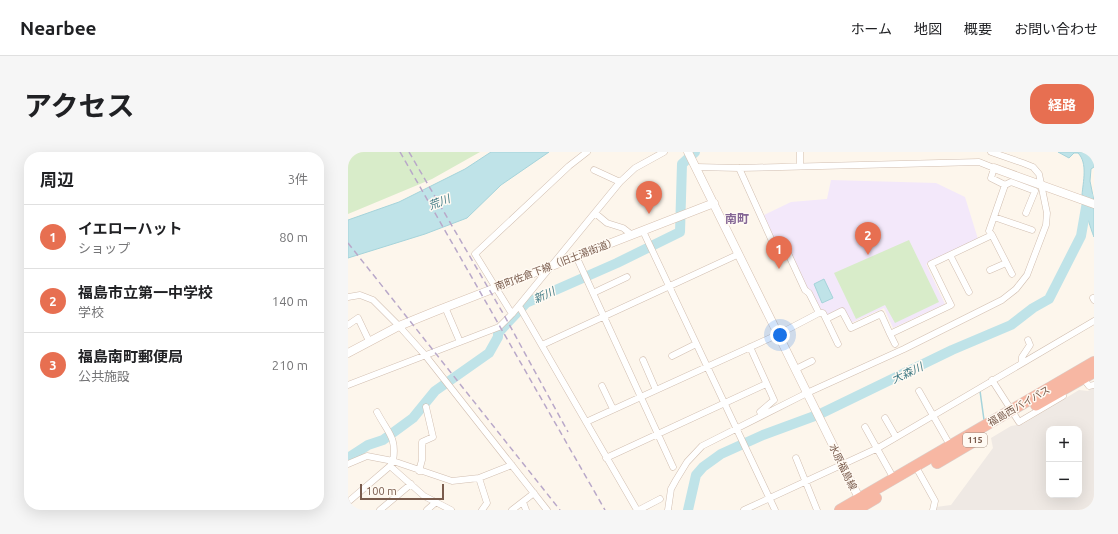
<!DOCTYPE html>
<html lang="ja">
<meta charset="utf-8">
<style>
:root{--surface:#fff;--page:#f6f6f6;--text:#202124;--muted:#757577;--line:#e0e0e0;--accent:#e76f51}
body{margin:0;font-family:Ubuntu,"Noto Sans JP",sans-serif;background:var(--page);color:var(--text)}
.controls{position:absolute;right:12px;bottom:12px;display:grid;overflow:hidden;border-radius:8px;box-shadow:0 4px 16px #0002}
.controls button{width:36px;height:36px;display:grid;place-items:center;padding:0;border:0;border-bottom:1px solid var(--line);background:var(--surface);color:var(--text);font:20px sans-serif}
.scale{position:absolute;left:12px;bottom:10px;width:84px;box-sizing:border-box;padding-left:4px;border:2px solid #7a5c4d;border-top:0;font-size:11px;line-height:14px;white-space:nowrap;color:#7a5c4d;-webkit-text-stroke:3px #fffaf3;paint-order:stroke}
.you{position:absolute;left:432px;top:183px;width:14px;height:14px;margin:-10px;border:3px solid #fff;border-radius:50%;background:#1a73e8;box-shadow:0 0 0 6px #1a73e833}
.badge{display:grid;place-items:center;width:26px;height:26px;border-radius:50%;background:var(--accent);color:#fff;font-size:13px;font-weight:700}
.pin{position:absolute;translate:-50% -33px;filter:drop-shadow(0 1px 2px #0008)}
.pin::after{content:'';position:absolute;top:21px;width:14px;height:12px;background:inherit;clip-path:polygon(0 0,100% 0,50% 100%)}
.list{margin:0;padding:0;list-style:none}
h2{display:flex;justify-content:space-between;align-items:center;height:52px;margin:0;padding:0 16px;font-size:17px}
h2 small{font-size:13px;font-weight:400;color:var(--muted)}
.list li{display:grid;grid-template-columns:26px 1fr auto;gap:12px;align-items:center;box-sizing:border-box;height:64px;padding:0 16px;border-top:1px solid var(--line)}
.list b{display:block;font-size:15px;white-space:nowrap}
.list p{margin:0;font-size:13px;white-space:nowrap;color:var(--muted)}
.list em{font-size:13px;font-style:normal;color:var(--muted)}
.map{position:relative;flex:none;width:746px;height:358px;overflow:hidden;border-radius:16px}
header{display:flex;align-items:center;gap:24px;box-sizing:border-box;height:56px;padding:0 20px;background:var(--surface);border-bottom:1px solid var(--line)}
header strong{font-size:19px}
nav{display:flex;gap:22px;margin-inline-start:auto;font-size:14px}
.intro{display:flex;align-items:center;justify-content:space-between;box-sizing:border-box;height:96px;padding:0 24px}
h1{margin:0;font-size:28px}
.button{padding:10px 18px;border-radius:16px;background:var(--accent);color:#fff;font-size:14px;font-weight:700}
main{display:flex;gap:24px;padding:0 24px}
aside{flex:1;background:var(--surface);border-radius:16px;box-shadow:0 4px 16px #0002}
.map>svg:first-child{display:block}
.industrial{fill:#efe9e4;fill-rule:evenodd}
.education{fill:#f3e8fa}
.green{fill:#d8ecc9}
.water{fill:#bfe3e8;stroke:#a5d3da}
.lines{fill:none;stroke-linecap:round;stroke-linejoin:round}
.stream{stroke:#a5d3da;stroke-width:1.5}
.river{stroke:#bfe3e8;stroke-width:10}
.street-casing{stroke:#d1beb0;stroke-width:7}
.secondary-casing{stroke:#d6c0b0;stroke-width:9}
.highway-casing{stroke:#dad1cd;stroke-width:12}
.street{stroke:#fff;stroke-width:6}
.secondary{stroke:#fff;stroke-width:8}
.highway{stroke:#f7b7a3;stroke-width:11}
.rail{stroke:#b9a8c9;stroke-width:1.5;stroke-dasharray:6 4;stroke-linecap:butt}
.labels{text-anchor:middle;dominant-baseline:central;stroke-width:3;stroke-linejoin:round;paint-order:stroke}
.shield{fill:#fffaf3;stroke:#a28b7f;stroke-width:1}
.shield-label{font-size:9px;font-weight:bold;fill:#7a5c4d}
.street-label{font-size:10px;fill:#7a5c4d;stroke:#fffaf3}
.water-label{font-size:11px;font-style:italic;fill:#437c86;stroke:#fffaf3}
.quarter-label{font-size:12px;font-weight:bold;fill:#846695;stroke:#fffaf3}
</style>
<header>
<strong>Nearbee</strong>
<nav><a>ホーム</a><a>地図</a><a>概要</a><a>お問い合わせ</a></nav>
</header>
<div class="intro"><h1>アクセス</h1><a class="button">経路</a></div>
<main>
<aside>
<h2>周辺<small>3件</small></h2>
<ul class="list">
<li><span class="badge">1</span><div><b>イエローハット</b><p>ショップ</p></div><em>80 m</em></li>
<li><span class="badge">2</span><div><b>福島市立第一中学校</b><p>学校</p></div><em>140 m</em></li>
<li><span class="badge">3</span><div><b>福島南町郵便局</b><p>公共施設</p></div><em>210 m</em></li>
</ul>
</aside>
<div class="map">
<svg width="746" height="358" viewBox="0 0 746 358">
<rect width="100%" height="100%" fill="#fdf6ec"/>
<path class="industrial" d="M746,235V358H587L588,355L603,353L645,296L643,286L663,274L675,272L731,238L740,239ZM701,277H731V343H701Z"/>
<path class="education" d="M483,28L588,31L617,45L630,87L578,112L597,152L545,176L536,156L503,171L495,156L480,163L471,156L459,136L439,94L427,89L416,63L443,50L479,47Z"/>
<path class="green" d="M0,0H132L84,27L0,62Z
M561,88L591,150L547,171L537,153L508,167L486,121Z"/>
<path class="water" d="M143,0H201L153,33L119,66L77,82L0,106V68L51,50L117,17Z
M710,0H746V15L743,17L742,29L746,49V85C743,78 734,49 734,43C735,30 740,11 730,1H726L721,6Z
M476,127L485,146L474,151L466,132Z"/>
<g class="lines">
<path class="stream" d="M632,239L636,268"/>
<path class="river" d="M0,306L20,293L35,288L65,266L87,239L141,201L150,185V181L178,151L269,111L332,80L334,12L347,0
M340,358L348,323L355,315L373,302L415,283L472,262L604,198L663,173L685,156L701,147L733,84L740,44"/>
<defs>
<path id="street" d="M239,0L221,14L127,102L164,162L272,30L287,16L316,0
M452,0V14
M348,15L391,16L631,10L646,16L643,26L657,33L641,79L644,83L583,112L603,153L542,182L533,162L503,176L494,159L478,167L475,161H471
M246,18L272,30
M657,33L663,30L687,39L678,61
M247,61L259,71L275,76L284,83
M646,65L684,78
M295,79L427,358
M644,83L664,122
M602,103L621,140
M228,104L325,315
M642,118L658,111
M245,141L279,125
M0,145L12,143L25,148L51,174L77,203L199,358
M745,146L746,148
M171,154L289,358
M97,155L112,190
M478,167L490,192
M0,173L10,166L21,189
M542,182L547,192
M194,193L391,102
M402,195L426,248L412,260L413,262
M324,204L348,192
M295,208L308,238
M674,211V205L682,193L680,188
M448,217L464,209
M644,228L671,270L715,244
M738,230L741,234L746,233
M0,233L151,175L164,162
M254,234L265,257
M571,239L603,295
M537,266L548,285
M238,270L431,182L471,161L461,141L457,138L438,97L424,89L391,16
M517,275L546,327
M258,306L418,232
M448,306L469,358
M0,312L19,304L45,309C49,285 40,281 29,260
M42,314L76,344L103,358
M568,315L587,349L585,358
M71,319L74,308V290L85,285L78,255
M131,326L139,351L134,358
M0,350L42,314L45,309L104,329L131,326L164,313
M175,350L178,358
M32,358L63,332
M79,358L87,351
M164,358L186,341
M291,358L312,347
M320,358L323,337L328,328L339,310L354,294L459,241L556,197L654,148L668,137L679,123L698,73L699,61L691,22L685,15L675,11L643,0
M396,358L530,296L746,169"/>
<path id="secondary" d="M340,0L514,352
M646,16L746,52
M0,201L51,174L88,159L366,51"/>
<path id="highway" d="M688,253L746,220
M589,311L628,288
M492,358L746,210
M508,358L528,346"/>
</defs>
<use href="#street" class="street-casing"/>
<use href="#secondary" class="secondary-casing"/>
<use href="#highway" class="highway-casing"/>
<use href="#street" class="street"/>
<use href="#secondary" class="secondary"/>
<use href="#highway" class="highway"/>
<path class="rail" d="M52,0L257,358
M61,0L156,163L220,280
M0,91L212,358"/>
</g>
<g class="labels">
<rect class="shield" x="615" y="281" width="24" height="14" rx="3"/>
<g class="shield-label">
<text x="627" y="288">115</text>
</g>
<g class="street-label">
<text transform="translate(208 112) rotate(-21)">南町佐倉下線（旧土湯街道）</text>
<text transform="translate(671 254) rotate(-30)">福島西バイパス</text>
<text transform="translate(495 315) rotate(64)">水原福島線</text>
</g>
<g class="water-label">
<text transform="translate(91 50) rotate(-21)">荒川</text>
<text transform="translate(196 143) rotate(-25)">新川</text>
<text transform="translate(559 221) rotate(-25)">大森川</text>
</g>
<g class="quarter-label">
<text x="389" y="66">南町</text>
</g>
</g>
</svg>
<div class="controls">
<button>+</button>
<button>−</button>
</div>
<div class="scale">100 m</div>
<div class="you"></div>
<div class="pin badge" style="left:431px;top:117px">1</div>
<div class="pin badge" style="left:520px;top:103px">2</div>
<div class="pin badge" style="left:301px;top:62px">3</div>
</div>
</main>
